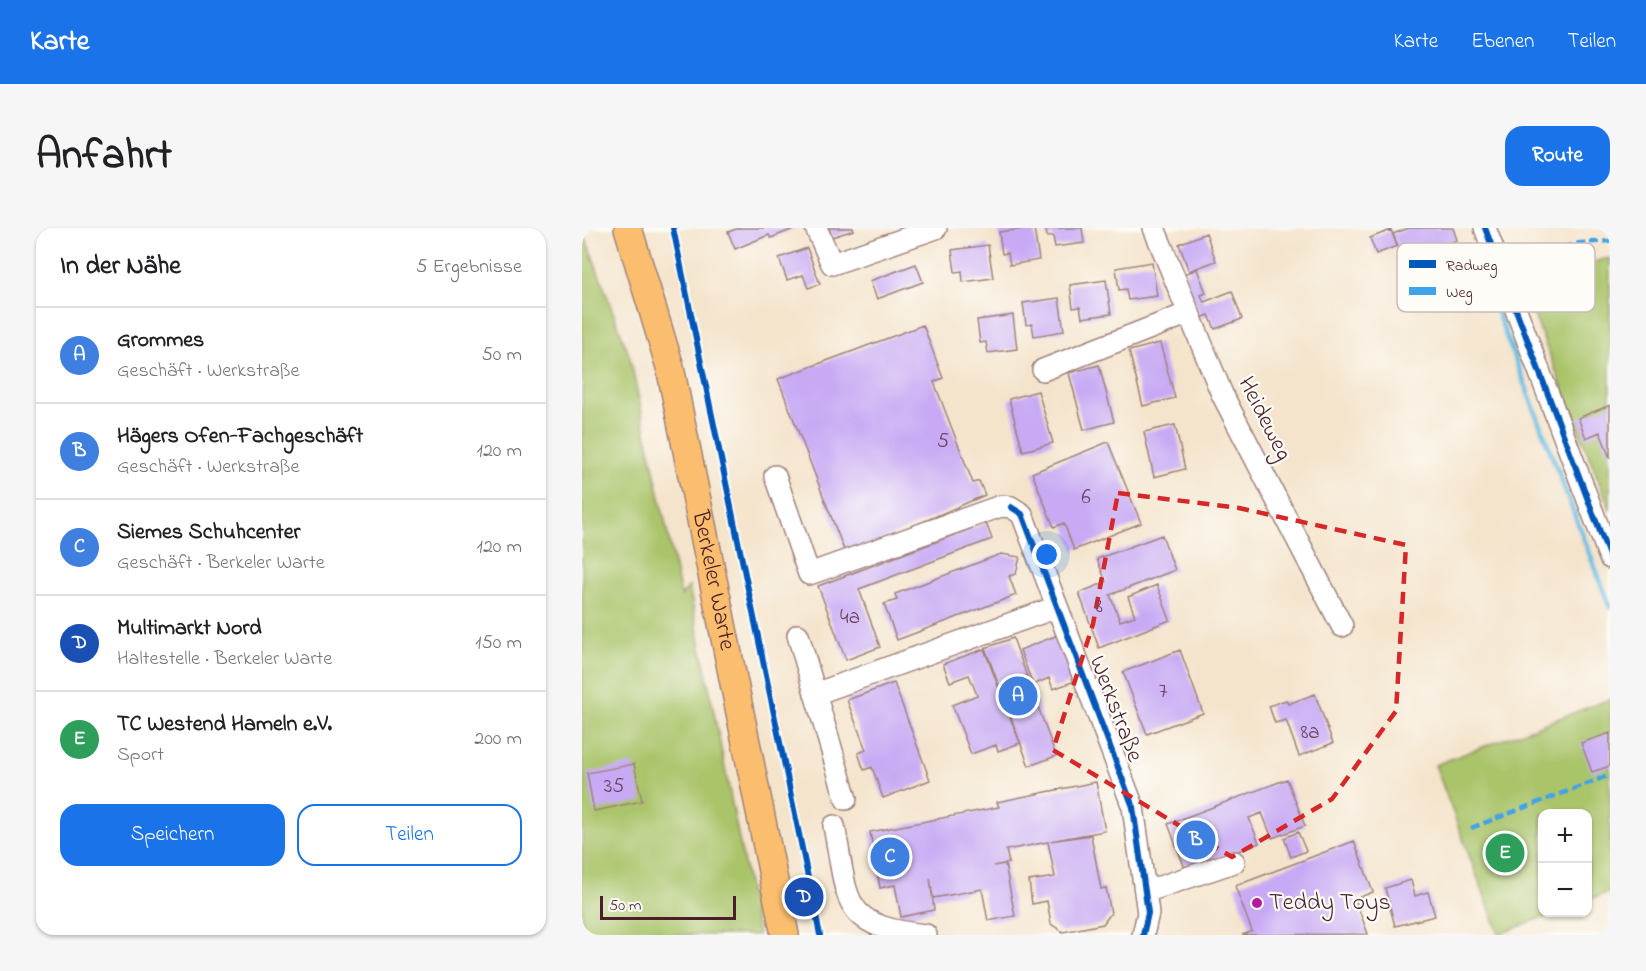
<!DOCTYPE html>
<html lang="de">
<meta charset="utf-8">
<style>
:root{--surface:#fff;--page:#f6f6f6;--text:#202124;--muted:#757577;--line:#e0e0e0;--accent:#1a73e8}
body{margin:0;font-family:"Indie Flower",sans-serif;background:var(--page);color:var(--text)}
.controls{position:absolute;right:18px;bottom:18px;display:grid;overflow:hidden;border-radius:12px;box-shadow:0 2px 4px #0004}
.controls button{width:54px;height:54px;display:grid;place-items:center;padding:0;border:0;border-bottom:2px solid var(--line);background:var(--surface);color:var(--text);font:30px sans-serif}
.scale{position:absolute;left:18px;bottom:15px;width:136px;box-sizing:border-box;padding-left:6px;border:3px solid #4a1f2b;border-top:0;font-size:16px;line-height:21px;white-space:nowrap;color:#4a1f2b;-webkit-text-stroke:4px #fdfcf7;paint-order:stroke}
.you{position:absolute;left:465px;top:327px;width:21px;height:21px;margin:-15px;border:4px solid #fff;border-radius:50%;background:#1a73e8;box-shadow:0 0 0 9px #1a73e833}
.badge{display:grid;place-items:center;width:39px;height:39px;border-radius:50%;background:var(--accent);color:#fff;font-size:20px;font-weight:700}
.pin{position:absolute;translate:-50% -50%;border:3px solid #fff;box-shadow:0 2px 6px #0006}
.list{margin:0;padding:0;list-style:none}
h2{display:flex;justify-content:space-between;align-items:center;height:78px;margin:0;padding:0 24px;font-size:26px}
h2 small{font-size:20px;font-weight:400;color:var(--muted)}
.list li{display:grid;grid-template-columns:39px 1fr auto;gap:18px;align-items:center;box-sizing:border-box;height:96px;padding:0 24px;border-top:2px solid var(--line)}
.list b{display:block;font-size:22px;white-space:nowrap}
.list p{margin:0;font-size:20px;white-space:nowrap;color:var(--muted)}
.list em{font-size:20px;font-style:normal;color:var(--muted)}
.actions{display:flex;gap:12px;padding:18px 24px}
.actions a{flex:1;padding:14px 0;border:2px solid var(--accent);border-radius:18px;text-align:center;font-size:21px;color:var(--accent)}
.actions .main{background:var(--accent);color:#fff}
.map{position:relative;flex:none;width:1028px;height:707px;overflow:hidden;border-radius:18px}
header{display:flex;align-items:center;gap:36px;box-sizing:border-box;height:84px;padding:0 30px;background:var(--accent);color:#fff}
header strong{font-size:28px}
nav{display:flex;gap:33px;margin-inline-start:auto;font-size:21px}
.intro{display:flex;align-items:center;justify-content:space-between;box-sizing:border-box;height:144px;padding:0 36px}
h1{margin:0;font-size:42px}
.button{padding:15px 27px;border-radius:18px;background:var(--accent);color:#fff;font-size:21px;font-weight:700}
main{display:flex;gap:36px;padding:0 36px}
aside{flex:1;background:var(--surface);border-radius:18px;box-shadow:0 2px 4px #0004}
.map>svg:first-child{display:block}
.green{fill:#aac46a;stroke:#7a724a;stroke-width:1.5}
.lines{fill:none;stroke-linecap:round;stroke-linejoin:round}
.stream{stroke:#66bde3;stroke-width:5}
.building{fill:#c8aaf4}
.minor-casing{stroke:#9f827c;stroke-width:24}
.major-casing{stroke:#9f827c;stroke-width:30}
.minor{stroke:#fff;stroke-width:21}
.major{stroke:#fbbe6e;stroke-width:27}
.quiet{stroke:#40a2eb;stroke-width:4.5;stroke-dasharray:9 4.5;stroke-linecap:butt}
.cycleway-casing{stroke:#fdfcf7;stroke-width:10}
.cycleway{stroke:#0057b8;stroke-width:6}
.marked{fill:none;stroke:#d62828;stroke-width:4.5;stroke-dasharray:12 8;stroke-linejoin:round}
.poi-dot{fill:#b5179e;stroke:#fdfcf7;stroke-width:2}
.labels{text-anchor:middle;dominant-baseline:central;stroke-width:4.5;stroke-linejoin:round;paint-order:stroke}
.number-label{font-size:21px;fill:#6a425d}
.street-label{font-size:24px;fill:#4a1f2b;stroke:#fdfcf7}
.poi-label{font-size:24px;fill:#4a1f2b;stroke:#fdfcf7;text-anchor:start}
.key{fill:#fdfcf7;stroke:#c7baba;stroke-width:1.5}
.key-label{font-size:16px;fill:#4a1f2b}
</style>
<header>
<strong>Karte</strong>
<nav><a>Karte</a><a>Ebenen</a><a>Teilen</a></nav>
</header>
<div class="intro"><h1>Anfahrt</h1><a class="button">Route</a></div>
<main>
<aside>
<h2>In der Nähe<small>5 Ergebnisse</small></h2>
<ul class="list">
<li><span class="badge" style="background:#3f7fe0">A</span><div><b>Grommes</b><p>Geschäft · Werkstraße</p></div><em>50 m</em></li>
<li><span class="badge" style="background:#3f7fe0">B</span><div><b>Hägers Ofen-Fachgeschäft</b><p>Geschäft · Werkstraße</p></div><em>120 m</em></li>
<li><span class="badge" style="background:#3f7fe0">C</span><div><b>Siemes Schuhcenter</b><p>Geschäft · Berkeler Warte</p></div><em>120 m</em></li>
<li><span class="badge" style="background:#1a4fb4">D</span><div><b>Multimarkt Nord</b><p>Haltestelle · Berkeler Warte</p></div><em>150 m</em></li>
<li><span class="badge" style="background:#2e9e5b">E</span><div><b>TC Westend Hameln e.V.</b><p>Sport</p></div><em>200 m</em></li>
</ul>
<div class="actions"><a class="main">Speichern</a><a>Teilen</a></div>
</aside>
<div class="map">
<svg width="1028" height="707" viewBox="0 0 1028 707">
<rect width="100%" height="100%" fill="#fdfcf7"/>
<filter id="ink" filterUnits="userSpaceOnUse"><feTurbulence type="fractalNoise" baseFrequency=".0167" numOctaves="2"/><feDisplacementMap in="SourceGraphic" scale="12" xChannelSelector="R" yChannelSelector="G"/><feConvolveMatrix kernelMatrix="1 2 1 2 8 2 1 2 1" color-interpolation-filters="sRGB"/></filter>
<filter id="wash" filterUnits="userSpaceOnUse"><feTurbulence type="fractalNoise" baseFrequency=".008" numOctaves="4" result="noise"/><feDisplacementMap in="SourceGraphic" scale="24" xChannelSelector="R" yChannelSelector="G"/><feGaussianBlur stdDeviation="1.35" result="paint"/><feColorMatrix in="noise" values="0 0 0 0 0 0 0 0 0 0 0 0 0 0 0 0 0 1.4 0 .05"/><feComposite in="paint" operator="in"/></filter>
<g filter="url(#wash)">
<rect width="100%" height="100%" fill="#f4e4cc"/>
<path class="green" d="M0,0L48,130L99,368L107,359L176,707H0Z
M1028,30V282L938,51Z
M1028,471V664L1006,672L1005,586H960V684L973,685L917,706L853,537Z"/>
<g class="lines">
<path class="stream" d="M907,45L906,60L1028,379"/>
</g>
<g id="blocks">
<path class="building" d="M157,0H214L189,10L187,7L153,21L146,4Z
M247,0H271L272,2L250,9Z
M452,0L457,32L428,37L426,25L420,26L417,4Z
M464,0H500L502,15L473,19L471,8L465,9Z
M827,0H871L875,12L822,33L811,6Z
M809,2L815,18L794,26L788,10Z
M624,5L634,33L607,43L597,16Z
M406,17L411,50L381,54L380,43L373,44L370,22Z
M225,20L238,56L226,60L221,47L205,52L197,30Z
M570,34L575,68L546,72L544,61L537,62L534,40Z
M334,36L341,54L295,71L288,53Z
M615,41L624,65L619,67L622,74L650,63L660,91L633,101L627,87L619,90L602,46Z
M524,52L529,86L500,90L498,79L491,80L488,57Z
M477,70L482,103L452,108L450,96L444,97L441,75Z
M431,87L435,121L406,125L404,114L398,115L395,92Z
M341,97L361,150L352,154L391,255L397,253L403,267L264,327L196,151Z
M578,115L593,170L561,178L547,123Z
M517,137L532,194L502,202L487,145Z
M456,163L471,215L441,223L427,171Z
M1028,177V230L1018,204L1004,210L996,190Z
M593,197L603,241L572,249L562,204Z
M526,214L559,295L492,322L482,295L472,299L450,245Z
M404,295L410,311L277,361L298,419L264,432L236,358Z
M580,307L593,342L528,367L538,393L553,388L546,369L575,357L588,392L517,420L497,365L524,354L515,331Z
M419,326L438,329L434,346L427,348L434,367L315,412L302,376L315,372L313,366Z
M476,407L493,453L471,461L467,450L451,457L438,422Z
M431,410L474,528L447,538L403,420Z
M402,421L438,515L416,523L414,517L389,526L370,477L395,467L387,447L368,454L361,436Z
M598,422L621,485L565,506L541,444Z
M312,455L348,552L301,570L290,539L282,542L276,525L284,522L265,472Z
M733,466L751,515L717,528L704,492L693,495L687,478L704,472L706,476Z
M1028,505V538L1010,544L999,515Z
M52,536L60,573L12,583L5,545Z
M705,551L723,598L690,610L680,585L667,590L677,615L604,643L586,596Z
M514,554L523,603L468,613L509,607L519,661L524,660L529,685L521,696L481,704L469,696L465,673L450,676L447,653L473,649L466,614L424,622L427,635L411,638L423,636L433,688L406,693L400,661L351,670L348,650L352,682L319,689L313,657L298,660L288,604L417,579L415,574Z
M716,604L724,623L709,629L702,610Z
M772,613L791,664L773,671L786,706L660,707L670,703L653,658Z
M829,652L833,668L846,664L853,688L813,698L803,660Z"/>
</g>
</g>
<g filter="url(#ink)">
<use href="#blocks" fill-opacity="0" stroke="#9f827c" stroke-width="1.5"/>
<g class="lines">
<defs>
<path id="minor" d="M234,0L250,36L354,0
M572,0L640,166L760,398
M903,0L1028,330
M461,142L607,85
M193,248L227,346L419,278L429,279L440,286L551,579L566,685L561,707
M216,407L264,571
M233,466L475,379
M252,598C267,674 257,698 344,707
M563,664L652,634"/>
<g id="major">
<path id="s1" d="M46,0L88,139L203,707"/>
</g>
</defs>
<use href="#minor" class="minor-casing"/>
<use href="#major" class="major-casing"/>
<use href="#minor" class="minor"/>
<use href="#major" class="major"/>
<path class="quiet" d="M916,36L998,15L1028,13
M889,600L1028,547"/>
<defs>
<path id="cycleway" d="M91,0L238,707
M903,0L1028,330
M429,279L440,286L551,579L566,685L561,707"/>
</defs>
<use href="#cycleway" class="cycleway-casing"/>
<use href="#cycleway" class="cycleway"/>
</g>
</g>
<path class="marked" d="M536,265L657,280L824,317L814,483L750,571L650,629L471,522L511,396Z"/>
<circle class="poi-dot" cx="675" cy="675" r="6"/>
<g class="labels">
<g class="number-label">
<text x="361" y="214">5</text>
<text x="504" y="270">6</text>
<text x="517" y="379">8</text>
<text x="268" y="390">4a</text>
<text x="581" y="464">7</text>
<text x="728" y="505">8a</text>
<text x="32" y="559">35</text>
</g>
<g class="street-label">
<text transform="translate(682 191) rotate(63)">Heideweg</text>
<text stroke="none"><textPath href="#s1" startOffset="363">Berkeler Warte</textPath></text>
<text transform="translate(533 481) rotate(69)">Werkstraße</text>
</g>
<g class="poi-label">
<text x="687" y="675">Teddy Toys</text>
</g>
</g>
<rect x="815" y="15" width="198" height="69" rx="9" class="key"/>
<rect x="827" y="32" width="27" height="8" fill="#0057b8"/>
<rect x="827" y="59" width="27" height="8" fill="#40a2eb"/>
<g class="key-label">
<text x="864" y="42">Radweg</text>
<text x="864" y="69">Weg</text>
</g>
</svg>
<div class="controls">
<button>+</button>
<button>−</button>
</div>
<div class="scale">50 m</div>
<div class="you"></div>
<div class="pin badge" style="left:436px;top:468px;background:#3f7fe0">A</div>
<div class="pin badge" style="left:614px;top:612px;background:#3f7fe0">B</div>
<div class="pin badge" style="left:308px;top:629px;background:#3f7fe0">C</div>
<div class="pin badge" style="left:222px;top:669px;background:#1a4fb4">D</div>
<div class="pin badge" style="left:923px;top:625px;background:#2e9e5b">E</div>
</div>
</main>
